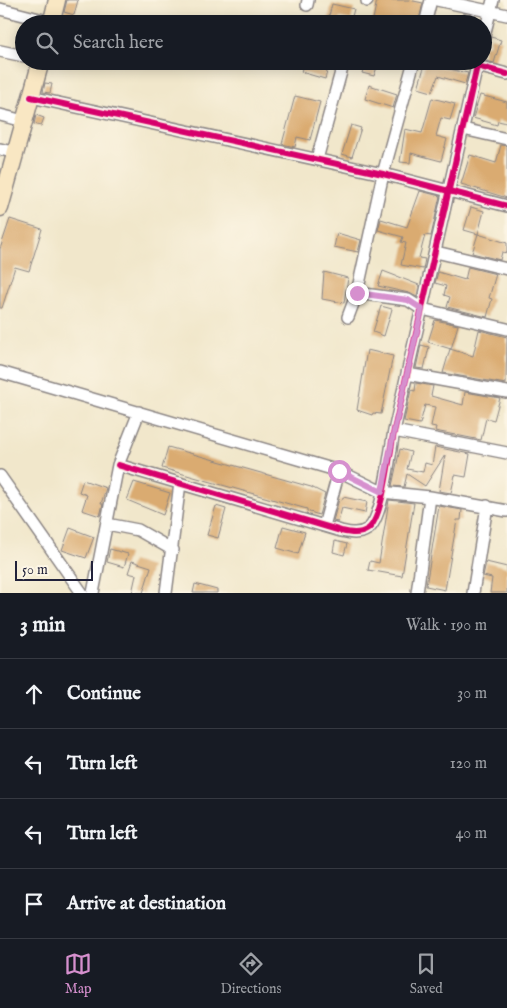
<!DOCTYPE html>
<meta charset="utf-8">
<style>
:root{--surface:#171b24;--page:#242831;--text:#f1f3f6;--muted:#9ea1a6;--line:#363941;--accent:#d690ce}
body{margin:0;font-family:"IM FELL English",serif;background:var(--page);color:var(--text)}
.scale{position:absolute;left:15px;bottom:12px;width:78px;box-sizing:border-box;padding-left:5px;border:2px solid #22223b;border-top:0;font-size:14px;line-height:18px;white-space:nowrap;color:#22223b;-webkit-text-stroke:4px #fcf5e5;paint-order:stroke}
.stop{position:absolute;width:15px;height:15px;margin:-11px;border:4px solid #d690ce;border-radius:50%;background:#fff}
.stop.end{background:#d690ce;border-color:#fff;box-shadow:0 1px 5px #0008}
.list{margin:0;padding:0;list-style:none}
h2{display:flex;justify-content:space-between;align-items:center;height:65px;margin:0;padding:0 20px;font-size:21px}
h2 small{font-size:16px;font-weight:400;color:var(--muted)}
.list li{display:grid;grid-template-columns:32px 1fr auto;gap:15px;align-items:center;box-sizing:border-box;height:70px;padding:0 20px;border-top:1px solid var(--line)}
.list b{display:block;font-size:19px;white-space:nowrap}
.list em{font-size:16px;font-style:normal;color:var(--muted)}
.icon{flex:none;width:28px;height:28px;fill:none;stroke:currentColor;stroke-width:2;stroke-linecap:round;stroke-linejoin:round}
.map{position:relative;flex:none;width:507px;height:593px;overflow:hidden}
.search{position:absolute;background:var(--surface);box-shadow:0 2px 12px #0003;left:15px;right:15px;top:15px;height:55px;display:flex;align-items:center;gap:12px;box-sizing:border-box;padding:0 18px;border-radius:28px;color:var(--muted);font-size:19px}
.sheet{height:345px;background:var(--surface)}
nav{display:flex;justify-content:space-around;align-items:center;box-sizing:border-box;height:70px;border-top:1px solid var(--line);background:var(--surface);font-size:14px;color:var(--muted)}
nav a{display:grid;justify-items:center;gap:2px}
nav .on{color:var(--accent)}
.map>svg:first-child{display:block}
.building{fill:#daab71}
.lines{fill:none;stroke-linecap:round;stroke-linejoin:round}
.street-casing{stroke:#8a8483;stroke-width:14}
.secondary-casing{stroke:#8a8483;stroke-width:19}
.street{stroke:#fff;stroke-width:11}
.secondary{stroke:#f9e7c3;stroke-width:16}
.cycleway-casing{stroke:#fcf5e5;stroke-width:9}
.cycleway{stroke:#d6006c;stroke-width:6}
.route{stroke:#d690ce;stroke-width:6}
</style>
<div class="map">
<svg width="507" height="593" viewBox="0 0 507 593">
<rect width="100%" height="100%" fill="#fcf5e5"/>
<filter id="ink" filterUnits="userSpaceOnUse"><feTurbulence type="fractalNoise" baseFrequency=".02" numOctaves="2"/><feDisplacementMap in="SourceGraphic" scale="10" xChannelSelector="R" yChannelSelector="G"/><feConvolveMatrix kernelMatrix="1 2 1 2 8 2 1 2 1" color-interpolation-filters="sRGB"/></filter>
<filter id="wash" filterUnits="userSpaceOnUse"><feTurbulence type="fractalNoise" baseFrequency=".0096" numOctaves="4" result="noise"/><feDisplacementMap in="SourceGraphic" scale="20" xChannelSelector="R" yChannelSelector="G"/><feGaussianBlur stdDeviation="1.12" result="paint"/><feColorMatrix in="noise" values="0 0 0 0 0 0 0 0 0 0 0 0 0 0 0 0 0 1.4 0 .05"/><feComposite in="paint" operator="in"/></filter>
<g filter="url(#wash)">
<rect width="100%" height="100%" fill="#f1e7cb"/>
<g id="blocks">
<path class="building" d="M67,0H78L74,15L64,12Z
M377,0H409L423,3L418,24H372Z
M332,4L354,9L351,20L340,18L338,24H327Z
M463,13L474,16L472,24H459Z
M491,37L501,40L494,63L483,60L484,47L489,45Z
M304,61L328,68L325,79L301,72Z
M366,61H379L374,76L362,73Z
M425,64L468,73L465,84L438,76L432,92L418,88Z
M45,83L52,84L50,93L43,92Z
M369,85L397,94L393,108L365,99Z
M480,95L507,102V123L498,121L497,125L473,118Z
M295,96L320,102L310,140L297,137L295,147L282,144Z
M432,98L455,104L450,120L441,118L436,136L447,139L441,161L411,153L410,163L400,162L405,129L422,133Z
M36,115L44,118L41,126L34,124Z
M351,125L361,128L352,157L342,154Z
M501,145L507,146V198L461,184L470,155L496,163Z
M420,191L440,196L431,236L425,235L419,258L425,259L423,269L401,265L406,243L401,242L403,237L378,230L381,219L407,227Z
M471,207L484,211L478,234L464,230Z
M10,219L42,229L29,271L15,267L2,308H0V249Z
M337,233L361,240L358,252L334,247Z
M478,234L507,243V253L502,252L500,260L472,253Z
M468,267L496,274L489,298L492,299L487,317L447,307L450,297L444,295L446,286L435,283L438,272L465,280Z
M383,271L419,285L417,297L409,293L378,286Z
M324,272L348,278L344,303L322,299Z
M381,306L392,309L384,336L373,332Z
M435,320L458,325L451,349L428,342Z
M479,330L507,337L506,384L443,373L450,349L473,356Z
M421,345L429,347L424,369L416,368Z
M367,350L393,356L381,414L373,413L372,415L357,410Z
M416,383L433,386L431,396L463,405L465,392L500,398L494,420L486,418L481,440L435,431L436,427L431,426L435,407L425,405L420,424L404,421L411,390L415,391Z
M168,447L311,487L325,494L319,515L307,511V509L162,468Z
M435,447L470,454L466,477L455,475L451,493L439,491L445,455L425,486L407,474L404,487L392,486L400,449L411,452L407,469L423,472L425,463L432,465Z
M83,480L106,488L101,504H103L100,516L82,510L87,495L79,492Z
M134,482L170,493L163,515L127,500Z
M343,497L367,502L365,513L342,508L338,522L333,521L339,499L342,500Z
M389,500L414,503L402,576L368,570L370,561L379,563Z
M216,506L226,509L218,538L207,535Z
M439,506L462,510L461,520H457L445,590L426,586Z
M283,526L305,532L298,554L277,548Z
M70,528L94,537L86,558L62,550Z
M335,541L347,544L344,555L333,552Z
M110,549L128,554L124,567L107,562Z
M132,561L151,567L143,593H132L136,575L128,573Z
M486,562L507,567V593H490L492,578L483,576Z
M195,584L217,590V593H193Z"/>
</g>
</g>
<g filter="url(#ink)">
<use href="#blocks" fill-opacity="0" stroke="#8a8483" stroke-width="1"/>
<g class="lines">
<defs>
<path id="street" d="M437,0L507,15
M367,1V0
M307,5L308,0
M0,9L51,22
M425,24L431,0
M483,40L493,0
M0,51L24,56
M31,97L383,174L507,206
M0,115L24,121
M463,129L507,139
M0,149L16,153
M317,159L344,61
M436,252L507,269
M357,293L408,300L422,309L507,329
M348,317L357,293L383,174L414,61
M0,372L339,471L382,492L430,497L507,511
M407,374L507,392
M394,431L507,453
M118,465L341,531C350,533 359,535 368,529C383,519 390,451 394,431L477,66L507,74
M0,476L82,593
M107,524L138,530L173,550
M324,526L339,471
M93,593L118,465L139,412
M166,593L180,483
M417,593L430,497
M473,593L487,506"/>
<path id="secondary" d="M51,24L57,0
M0,208L41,61"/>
</defs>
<use href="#street" class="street-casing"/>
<use href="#secondary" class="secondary-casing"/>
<use href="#street" class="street"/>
<use href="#secondary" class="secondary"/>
<defs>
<path id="cycleway" d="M31,97L383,174L507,206
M118,465L341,531C350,533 359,535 368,529C383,519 390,451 394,431L477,66L507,74"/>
</defs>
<use href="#cycleway" class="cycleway-casing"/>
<use href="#cycleway" class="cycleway"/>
</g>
</g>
<g class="lines" filter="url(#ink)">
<path class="route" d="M339,471L382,492L394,431L422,309L408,300L357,293"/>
</g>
</svg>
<div class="scale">50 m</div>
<div class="stop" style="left:339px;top:471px"></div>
<div class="stop end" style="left:357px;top:293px"></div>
<div class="search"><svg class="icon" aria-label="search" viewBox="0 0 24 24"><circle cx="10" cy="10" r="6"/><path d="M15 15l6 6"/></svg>Search here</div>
</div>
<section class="sheet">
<h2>3 min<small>Walk · 190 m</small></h2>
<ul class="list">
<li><svg class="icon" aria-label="ahead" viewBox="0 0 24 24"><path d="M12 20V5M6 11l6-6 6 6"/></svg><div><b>Continue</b></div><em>30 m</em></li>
<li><svg class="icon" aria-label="left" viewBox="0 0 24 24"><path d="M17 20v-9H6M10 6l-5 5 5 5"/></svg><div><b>Turn left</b></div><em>120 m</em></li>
<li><svg class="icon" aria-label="left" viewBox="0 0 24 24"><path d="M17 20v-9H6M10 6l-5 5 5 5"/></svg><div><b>Turn left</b></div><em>40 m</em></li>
<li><svg class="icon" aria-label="arrive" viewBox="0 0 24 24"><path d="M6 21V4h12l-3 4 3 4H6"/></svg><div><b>Arrive at destination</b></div></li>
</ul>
</section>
<nav>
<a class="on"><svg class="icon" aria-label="map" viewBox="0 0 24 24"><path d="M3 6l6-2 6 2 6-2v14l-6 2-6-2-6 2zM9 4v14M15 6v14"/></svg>Map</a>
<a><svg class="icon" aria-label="directions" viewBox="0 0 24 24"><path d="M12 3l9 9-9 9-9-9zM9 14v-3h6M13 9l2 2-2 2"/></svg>Directions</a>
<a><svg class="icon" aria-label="saved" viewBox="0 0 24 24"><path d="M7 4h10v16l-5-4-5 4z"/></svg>Saved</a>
</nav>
